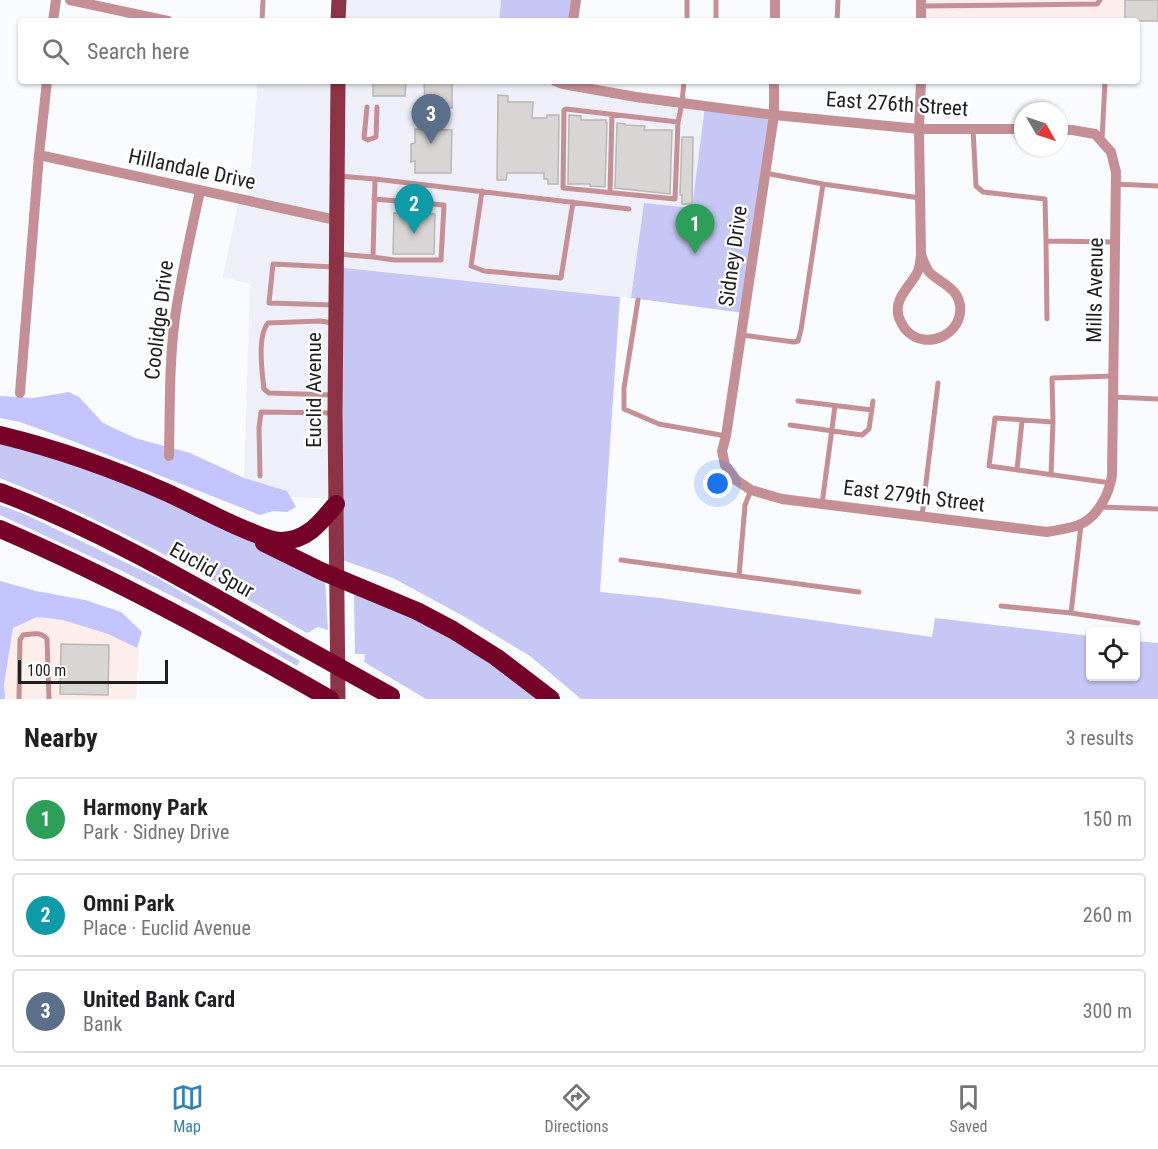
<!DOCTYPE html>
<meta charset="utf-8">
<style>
:root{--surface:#fff;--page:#f6f6f6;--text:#202124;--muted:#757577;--line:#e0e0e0;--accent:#3681b4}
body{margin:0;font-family:"Roboto Condensed",sans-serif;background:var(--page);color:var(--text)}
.controls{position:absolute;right:18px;bottom:18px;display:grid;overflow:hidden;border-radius:6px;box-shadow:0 2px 4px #0004}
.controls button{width:54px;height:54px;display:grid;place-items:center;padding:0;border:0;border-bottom:2px solid var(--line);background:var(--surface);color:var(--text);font:30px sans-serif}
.compass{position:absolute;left:1014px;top:102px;width:54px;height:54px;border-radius:50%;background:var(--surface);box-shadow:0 2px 4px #0004;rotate:129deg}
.scale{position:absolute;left:18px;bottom:15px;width:150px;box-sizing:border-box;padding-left:6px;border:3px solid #1f1f20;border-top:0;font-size:16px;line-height:21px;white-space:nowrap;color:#1f1f20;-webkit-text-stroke:4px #fff;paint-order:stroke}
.you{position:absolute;left:718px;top:484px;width:21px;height:21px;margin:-15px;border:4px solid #fff;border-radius:50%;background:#1a73e8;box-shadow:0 0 0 9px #1a73e833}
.badge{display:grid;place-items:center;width:39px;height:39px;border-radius:50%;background:var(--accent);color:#fff;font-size:20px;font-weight:700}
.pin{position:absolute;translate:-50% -50px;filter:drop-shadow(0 2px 3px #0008)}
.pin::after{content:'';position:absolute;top:32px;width:21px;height:18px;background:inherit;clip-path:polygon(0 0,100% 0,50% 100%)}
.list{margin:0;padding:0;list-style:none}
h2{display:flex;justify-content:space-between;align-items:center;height:78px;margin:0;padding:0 24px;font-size:26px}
h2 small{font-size:20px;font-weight:400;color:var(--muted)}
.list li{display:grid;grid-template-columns:39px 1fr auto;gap:18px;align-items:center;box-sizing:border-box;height:84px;margin:0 12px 12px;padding:0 12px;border:2px solid var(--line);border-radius:6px}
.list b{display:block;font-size:22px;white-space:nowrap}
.list p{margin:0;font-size:20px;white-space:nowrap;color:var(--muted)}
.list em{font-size:20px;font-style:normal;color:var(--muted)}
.icon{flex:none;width:33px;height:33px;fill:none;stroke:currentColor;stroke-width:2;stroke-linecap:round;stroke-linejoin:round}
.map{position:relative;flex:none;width:1158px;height:699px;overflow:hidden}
.search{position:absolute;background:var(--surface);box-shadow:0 2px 4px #0004;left:18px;right:18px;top:18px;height:66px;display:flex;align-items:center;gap:15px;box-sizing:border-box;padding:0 21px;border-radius:6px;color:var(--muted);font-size:22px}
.sheet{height:366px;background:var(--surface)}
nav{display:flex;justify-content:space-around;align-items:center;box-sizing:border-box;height:84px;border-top:2px solid var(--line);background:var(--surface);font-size:16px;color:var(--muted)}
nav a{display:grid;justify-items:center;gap:3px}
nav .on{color:var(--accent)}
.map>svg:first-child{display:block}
.built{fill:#efeffa}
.industrial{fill:#fdedeb}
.green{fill:#c6c7f5}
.forest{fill:#c4c4ff}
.building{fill:#dad5d5;stroke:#bbb7b6;stroke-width:1.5}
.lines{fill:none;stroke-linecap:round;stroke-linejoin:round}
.service{stroke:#c49096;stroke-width:5}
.minor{stroke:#c49096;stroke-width:10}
.primary{stroke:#8c3345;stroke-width:15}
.motorway{stroke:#750129;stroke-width:18}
.motorway-bridge{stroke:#750129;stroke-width:18}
.labels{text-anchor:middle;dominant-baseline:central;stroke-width:4.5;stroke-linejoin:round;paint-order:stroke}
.street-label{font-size:21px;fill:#1f1f20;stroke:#fff}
</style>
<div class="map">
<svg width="1158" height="699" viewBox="0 0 1158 699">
<rect width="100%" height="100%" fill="#fafbfe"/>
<path class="built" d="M339,0H501L499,21H338Z
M258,81H555L705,106L692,209L644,203L631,298L336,267V499L290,497L244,478L250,284L223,277L239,199L248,201Z"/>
<path class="industrial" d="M921,0H1158V22L921,18Z
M37,617L64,620L108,634L137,648L139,642L136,699H5L4,684L13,628Z"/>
<path class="green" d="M501,0H576L573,21H499Z
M705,106L774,115L744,313L631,298L644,203L692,208Z
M336,267L620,297L600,592L660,598L932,637L935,618L1090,636V676H1136V641L1158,643V699H581L530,656L465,617L393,578L337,558Z
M0,443L47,455L120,479L272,550L325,579L328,630L318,627L307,633C207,576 107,521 0,478Z
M0,505L24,514L156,577L300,661L297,666L206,613L120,570L0,515Z
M354,595H363L415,618L471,648L540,699H426L364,662L365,654H355Z"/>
<path class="forest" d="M69,392L79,397L103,423L135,438L190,453L244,478L287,491L296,507L287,512L273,511L260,515L70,440L20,422L0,418V396L33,398Z
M0,581L36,591L85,600L121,612L142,632L137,648L108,634L63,620L37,617L13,628L4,684L5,699H0Z"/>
<path class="building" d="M1125,0H1158V21H1125Z
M373,81H406L405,96H373Z
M424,81H452V108L425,107Z
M498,95L508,96V102H533L532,118H547V115H559L558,184H548V179H544V173H507L506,180H497Z
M569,115L581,116V120H606V123H607L605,187L590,186V184H568Z
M617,123L625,124V125L645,126L644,130H672L670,194L615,188Z
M415,129L452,130L451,173H415V161L411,162V144L415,143Z
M682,137H693L692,204H682V195H680Z
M394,213L435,214L434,254H393Z
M61,644L109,645L108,695L60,694Z"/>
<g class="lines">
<path class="service" d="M687,0V21
M716,0V21
M921,6L1097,4L1100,0
M262,21L263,0
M837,21L838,0
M367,107L364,138L368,140L376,137L377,107
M678,122L566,109L564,110L563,188L675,199L678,122L682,103L684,81
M973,129L976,186L983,192L1045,199L1046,241L1115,242
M1102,140L1105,81
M765,173L823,184
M375,179L629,209
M1115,184L1158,186
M482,191L471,266L484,271L561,278L573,202
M610,192L612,114
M1046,241L1047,319
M337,254L373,257L375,179L338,176
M373,257L394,260H441L444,205L374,199
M638,300L624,388V409L659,424L726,436
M333,305L269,303L273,264L334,267
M742,335L794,342L798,341L801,330L823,184L920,198
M332,395L269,393L264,389C262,372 257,336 268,323L320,321L334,323
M1113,397L1158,399
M798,401L872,410
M790,425L862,435L869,429L873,401
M1017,470L1022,421
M1051,475L1053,422
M260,476L259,428L261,412L333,413
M1111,483L989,466L995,418L1053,422L1052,378L1113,376
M822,504L835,406
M1101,507L1158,509
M922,516L938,383
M1081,525L1071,613L1138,623
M621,560L739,576L745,505L751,490
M739,576L859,592
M1001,606L1071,613
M19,699L20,640L23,635C31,634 41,631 47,639L49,699"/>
<path class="minor" d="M70,0L168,21
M53,21L56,0
M573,21L576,0
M775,21V0
M921,21V0
M555,81L563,84L636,97L774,115L919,129H1023
M774,81V115L726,436L722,451L725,465L736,480L751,490L782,499L1047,532C1057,530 1073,528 1081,524C1098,516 1109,494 1112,476L1116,172L1111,152L1095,134L1072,130H1059
M921,81L919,129L921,255C920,261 920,268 917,273C909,288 893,299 899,318C901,322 903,327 906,330C926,352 964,334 960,305C957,287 940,283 929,272C926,268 923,260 921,255
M39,155L336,220
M20,393L39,155L47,81
M169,456C170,410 169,363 175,318C181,275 191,233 200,191"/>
<path class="primary" d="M338,21L339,0
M338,81L335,413L338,699"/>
<path class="motorway" d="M0,435C58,449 114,469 168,493C196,506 223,521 251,532C261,536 271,541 281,541C307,541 321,522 336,504
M0,492C103,531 199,588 294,642
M0,529C114,578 223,638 330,699
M264,543L321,571L417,611L453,630L496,657L551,699"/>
<path class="motorway-bridge" d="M294,642L391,696"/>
</g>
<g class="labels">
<g class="street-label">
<text transform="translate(897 104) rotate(4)">East 276th Street</text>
<text transform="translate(192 169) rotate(12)">Hillandale Drive</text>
<text transform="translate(733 256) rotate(-82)">Sidney Drive</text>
<text transform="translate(1095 290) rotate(-89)">Mills Avenue</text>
<text transform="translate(159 320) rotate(-83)">Coolidge Drive</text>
<text transform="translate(314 390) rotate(-90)">Euclid Avenue</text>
<text transform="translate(914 496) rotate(7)">East 279th Street</text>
<text transform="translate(212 570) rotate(29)">Euclid Spur</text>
</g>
</g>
</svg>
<div class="controls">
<button><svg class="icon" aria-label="locate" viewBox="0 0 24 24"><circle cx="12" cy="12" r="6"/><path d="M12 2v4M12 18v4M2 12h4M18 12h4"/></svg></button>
</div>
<svg class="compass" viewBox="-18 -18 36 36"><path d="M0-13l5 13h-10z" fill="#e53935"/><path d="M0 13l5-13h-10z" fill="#757577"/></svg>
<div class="scale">100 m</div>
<div class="you"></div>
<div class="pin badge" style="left:695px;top:254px;background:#2e9e5b">1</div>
<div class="pin badge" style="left:414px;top:234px;background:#0f9aa8">2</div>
<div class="pin badge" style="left:431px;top:144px;background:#5c6f8a">3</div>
<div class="search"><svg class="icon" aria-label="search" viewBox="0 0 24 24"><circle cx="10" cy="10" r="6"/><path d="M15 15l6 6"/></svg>Search here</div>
</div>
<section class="sheet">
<h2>Nearby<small>3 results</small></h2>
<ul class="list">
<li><span class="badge" style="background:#2e9e5b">1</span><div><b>Harmony Park</b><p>Park · Sidney Drive</p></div><em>150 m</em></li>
<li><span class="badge" style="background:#0f9aa8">2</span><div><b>Omni Park</b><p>Place · Euclid Avenue</p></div><em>260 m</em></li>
<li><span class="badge" style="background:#5c6f8a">3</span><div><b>United Bank Card</b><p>Bank</p></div><em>300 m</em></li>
</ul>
</section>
<nav>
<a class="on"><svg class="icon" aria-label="map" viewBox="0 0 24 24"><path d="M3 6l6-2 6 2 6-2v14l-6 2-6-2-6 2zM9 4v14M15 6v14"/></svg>Map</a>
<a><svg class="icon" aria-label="directions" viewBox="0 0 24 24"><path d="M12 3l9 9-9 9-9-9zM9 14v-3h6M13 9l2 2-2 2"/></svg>Directions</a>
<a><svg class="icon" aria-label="saved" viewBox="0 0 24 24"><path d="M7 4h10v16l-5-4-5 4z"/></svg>Saved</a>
</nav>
